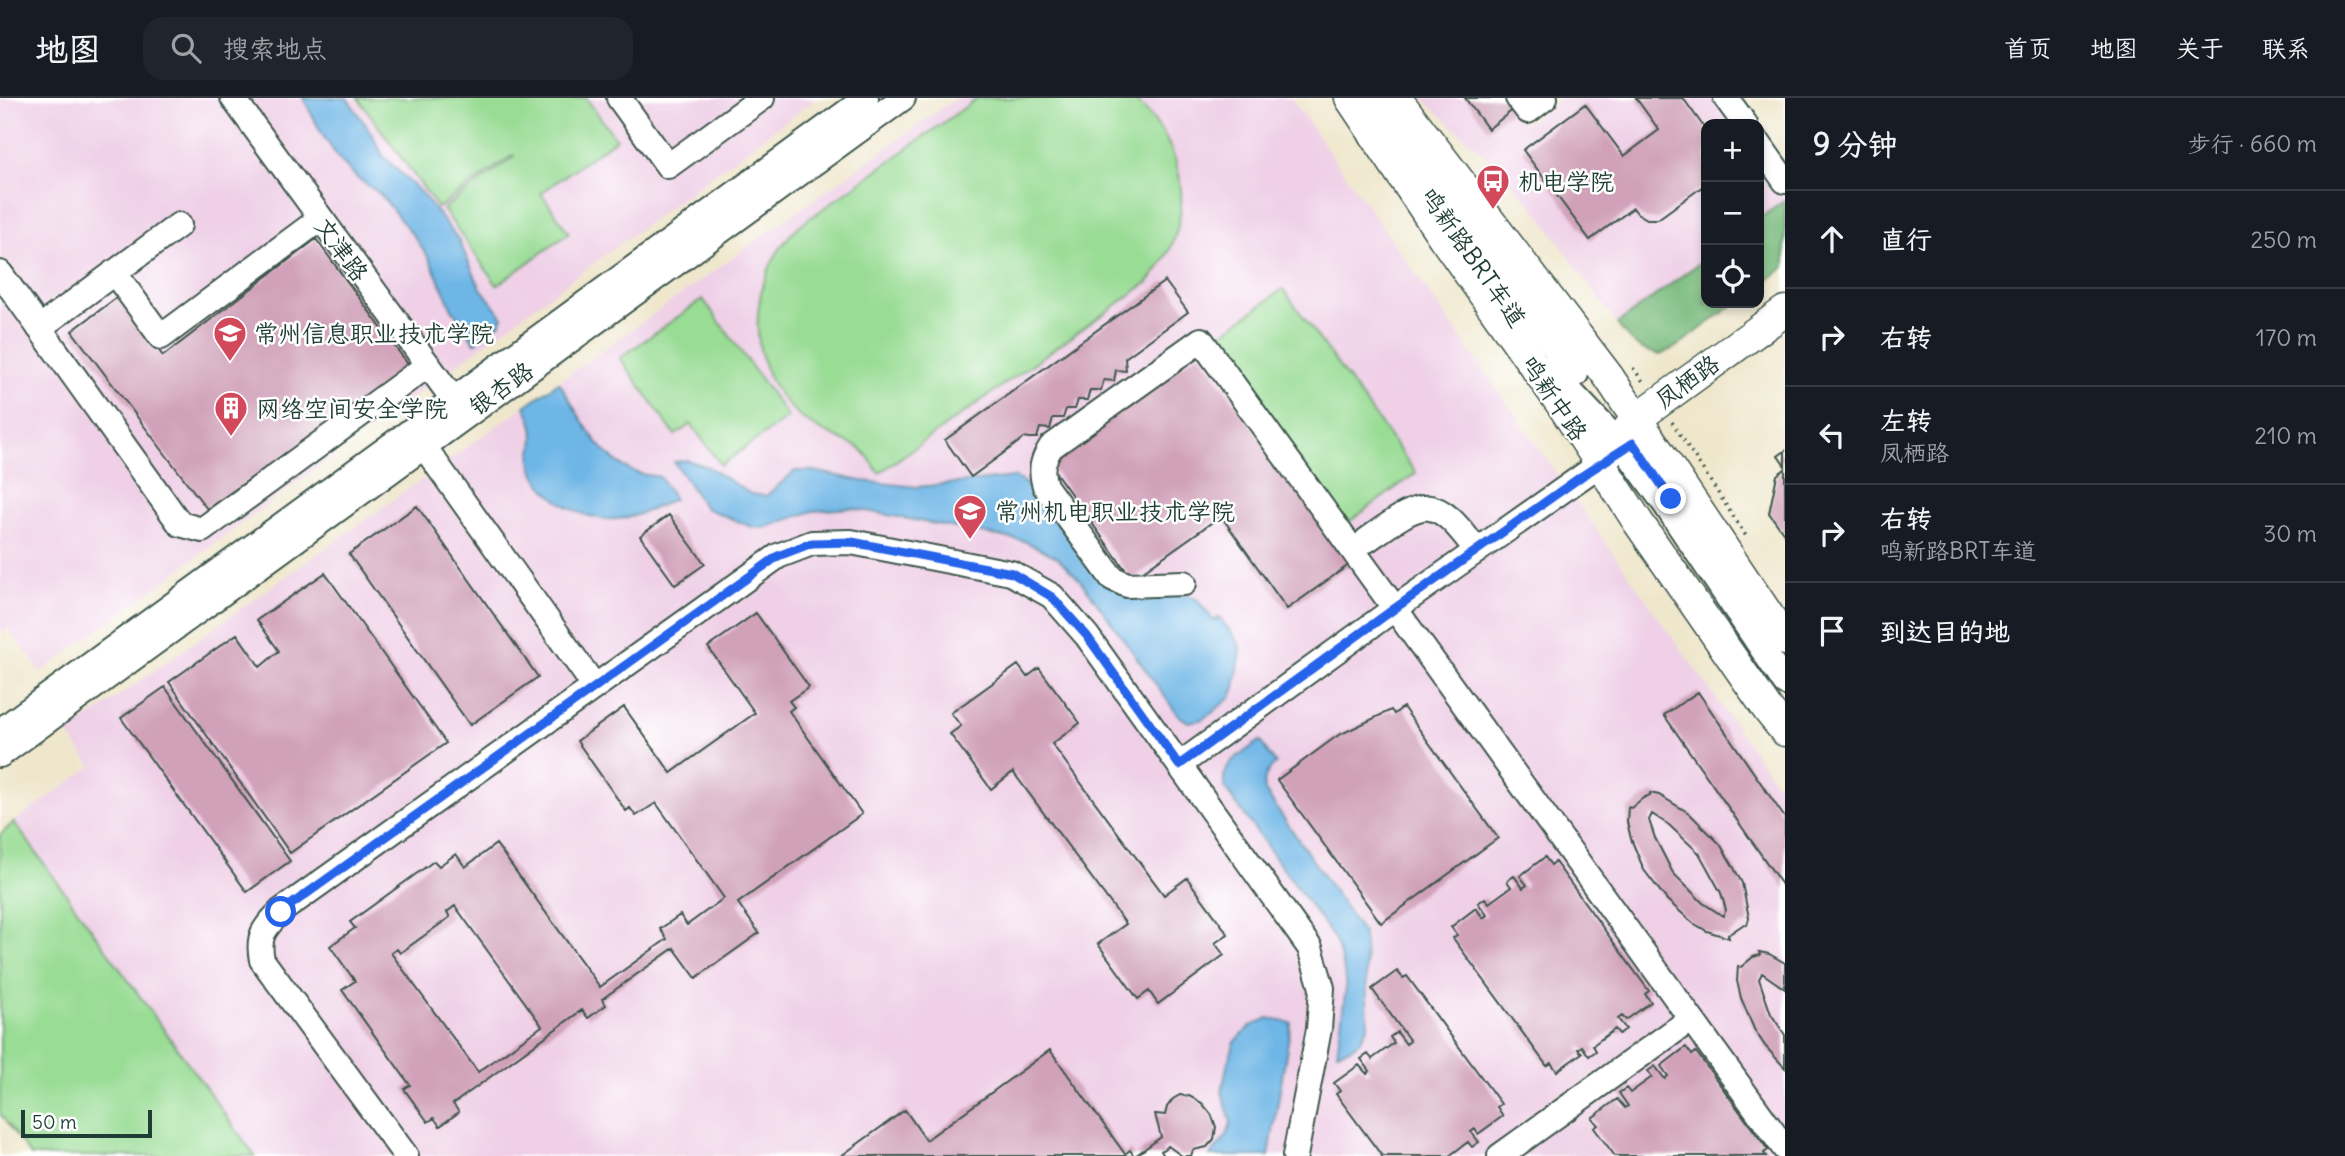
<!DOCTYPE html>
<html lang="zh">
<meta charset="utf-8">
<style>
:root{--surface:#171b24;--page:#20242c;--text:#f1f3f6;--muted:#9ea1a6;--line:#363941}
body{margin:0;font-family:Delius,"LXGW WenKai TC",sans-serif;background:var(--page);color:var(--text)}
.controls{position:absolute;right:21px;top:21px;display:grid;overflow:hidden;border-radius:14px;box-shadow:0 4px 10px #0003}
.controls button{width:63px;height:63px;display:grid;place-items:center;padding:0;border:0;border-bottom:2px solid var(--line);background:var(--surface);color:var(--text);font:35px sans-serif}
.scale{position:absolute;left:21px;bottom:18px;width:131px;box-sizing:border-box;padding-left:7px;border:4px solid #1f3d34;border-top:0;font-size:19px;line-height:24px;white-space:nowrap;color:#1f3d34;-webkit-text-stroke:5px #fff;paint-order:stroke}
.stop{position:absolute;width:21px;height:21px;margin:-16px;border:5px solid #2563eb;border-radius:50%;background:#fff}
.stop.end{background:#2563eb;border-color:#fff;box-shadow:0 2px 7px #0008}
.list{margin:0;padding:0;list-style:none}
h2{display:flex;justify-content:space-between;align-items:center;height:91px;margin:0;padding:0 28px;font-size:30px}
h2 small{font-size:23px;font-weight:400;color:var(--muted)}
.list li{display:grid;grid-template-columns:46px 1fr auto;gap:21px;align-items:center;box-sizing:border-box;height:98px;padding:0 28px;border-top:2px solid var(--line)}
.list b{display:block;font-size:26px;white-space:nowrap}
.list p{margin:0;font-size:23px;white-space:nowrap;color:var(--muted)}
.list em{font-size:23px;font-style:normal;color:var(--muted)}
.icon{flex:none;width:38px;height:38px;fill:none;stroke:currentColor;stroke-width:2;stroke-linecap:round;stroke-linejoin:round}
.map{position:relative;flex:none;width:1785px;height:1058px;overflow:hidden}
header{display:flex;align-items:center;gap:42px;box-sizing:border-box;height:98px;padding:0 35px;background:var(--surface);border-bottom:2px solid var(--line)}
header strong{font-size:33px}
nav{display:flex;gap:38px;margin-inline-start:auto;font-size:24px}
.search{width:490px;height:63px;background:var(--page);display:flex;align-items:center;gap:18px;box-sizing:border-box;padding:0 24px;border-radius:21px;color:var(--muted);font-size:26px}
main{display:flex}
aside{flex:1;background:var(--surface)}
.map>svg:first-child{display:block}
.built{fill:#efd0e7}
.green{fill:#99dc94;stroke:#5c8c64;stroke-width:2}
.forest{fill:#7abc7e;stroke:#4c7c59;stroke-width:2}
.water{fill:#6eb6e6;stroke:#467a8d;stroke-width:2}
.building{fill:#d0a1b9;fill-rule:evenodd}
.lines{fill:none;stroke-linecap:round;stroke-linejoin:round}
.minor-casing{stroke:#3e564b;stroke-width:28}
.major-casing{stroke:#3e564b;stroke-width:33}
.path{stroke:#3e564b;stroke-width:3.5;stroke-dasharray:2 5;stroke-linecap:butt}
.minor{stroke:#fff;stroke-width:24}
.major{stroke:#fff;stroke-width:30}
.route{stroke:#2563eb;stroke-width:9}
.labels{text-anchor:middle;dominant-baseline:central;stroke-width:5;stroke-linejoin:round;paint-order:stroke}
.poi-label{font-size:24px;fill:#1f3d34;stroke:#fff;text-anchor:start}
.street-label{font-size:24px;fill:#1f3d34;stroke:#fff}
</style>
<header>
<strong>地图</strong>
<div class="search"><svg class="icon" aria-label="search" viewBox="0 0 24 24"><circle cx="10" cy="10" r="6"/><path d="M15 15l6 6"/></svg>搜索地点</div>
<nav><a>首页</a><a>地图</a><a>关于</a><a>联系</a></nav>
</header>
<main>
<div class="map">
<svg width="1785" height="1058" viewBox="0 0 1785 1058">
<rect width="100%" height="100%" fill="#fff"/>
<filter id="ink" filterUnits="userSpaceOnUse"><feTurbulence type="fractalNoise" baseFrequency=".0143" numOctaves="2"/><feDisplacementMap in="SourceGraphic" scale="14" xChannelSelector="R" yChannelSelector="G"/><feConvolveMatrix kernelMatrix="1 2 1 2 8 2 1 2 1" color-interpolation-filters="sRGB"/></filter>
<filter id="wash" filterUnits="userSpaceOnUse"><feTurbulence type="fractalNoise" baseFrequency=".00686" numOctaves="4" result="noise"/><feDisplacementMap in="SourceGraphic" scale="28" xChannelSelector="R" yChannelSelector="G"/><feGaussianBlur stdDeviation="1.57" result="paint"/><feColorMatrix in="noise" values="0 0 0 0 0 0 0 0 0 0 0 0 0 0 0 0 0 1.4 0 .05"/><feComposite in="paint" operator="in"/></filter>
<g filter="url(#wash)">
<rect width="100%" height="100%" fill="#efe7cc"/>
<path class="built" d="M0,0H817L41,574L8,530L0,535Z
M956,0H1291L1785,698V1058H255L14,724L92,668L67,635Z
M1422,0H1506L1525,26L1561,0H1712L1731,26H1706V160L1617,226L1534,109L1483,56Z
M1759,64L1785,101L1759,121Z"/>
<path class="green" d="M358,0H586L616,41L541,95L569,135L497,187L443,111L514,59L513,57L438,110Z
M978,0H1132C1190,47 1199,129 1147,185L879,375C874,368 869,359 863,353C858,348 850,346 844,343C829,336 814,330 801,319C741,271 746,178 799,128Z
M1283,191L1416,375L1346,426L1213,242Z
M703,201L788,319L721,367L691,326L675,337L620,260Z
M14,724L255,1058H31L0,1016V737Z"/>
<path class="forest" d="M1785,102V169L1759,189V121Z
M1706,160V205H1736L1676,249L1660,257C1637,252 1631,244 1617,226Z"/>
<path class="water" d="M303,0H347L372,36L383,58L422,96L458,141L480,189L503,219L500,225L475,245L452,211L429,160L416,141L380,96L357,80L339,61L322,36Z
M559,284C579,316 596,356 632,373C640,377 651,377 660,379L674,401C657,409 637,419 618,421C585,424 545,402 533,371C528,359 534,351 534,339C534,327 530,318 525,308Z
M687,362L708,369L751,396L766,398L795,373H814L862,383L917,389L1015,379L1026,386L1096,473L1186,496L1198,502L1214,523L1219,519L1237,542L1241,553L1235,590L1231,599L1212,615L1200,622L1188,624L1178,617L1101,510L1080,482L1057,459L1024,443L851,410L813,413L764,430L752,429L705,410L674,364Z
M1260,643L1276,666C1265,674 1263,681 1265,693L1362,834L1365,847L1368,928L1360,943L1350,950L1337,954L1346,890L1343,867L1335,842L1224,689C1221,663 1241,657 1260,643Z
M1268,920L1291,925L1269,1058H1210L1227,1038L1231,1024L1222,994L1227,967L1235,944L1251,928Z"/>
<g id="blocks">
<path class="building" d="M1465,0H1506L1514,11L1488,31Z
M1636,0H1683L1706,32V86L1658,121H1647L1637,115L1633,110L1590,142L1523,52L1585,6L1624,58L1659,32Z
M316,141L410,269L207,411L72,233L119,198L163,258Z
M1165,183L1188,214L1125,260L1126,273L1116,272L1114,283L1104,282L1101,292H1090L1087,302H1078L1075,311H1066L1063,320H1053L1050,331L1040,330L1037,340H1024L971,379L945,342Z
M1199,255L1350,466L1287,511L1221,418L1132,481L1048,364Z
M1785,353V368L1778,358Z
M1785,371V437L1769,415L1777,377Z
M417,408L538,579L470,627L349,456Z
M669,417L705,466L675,487L640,438Z
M325,475L446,645L290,755L169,584L237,536L260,569L279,553L257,522Z
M756,515L809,589L789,603L794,609L789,613L862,716L738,805L759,835L696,880L674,850L602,901L606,907L588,920L582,912L453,1006L459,1014L440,1028L434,1020L428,1024L404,991L410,987L342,892L355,883L330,848L355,830L350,824L434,763L439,768L456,756L465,769L496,746L600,889L667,841L660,831L680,817L687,827L724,800L656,705L636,718L630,710L626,713L577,643L624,609L671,675L755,615L708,549ZM455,808L542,928L478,974L391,855L397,851L400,855L450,819L447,814Z
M1018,567L1027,579L1039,570L1080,625L1052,646L1164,797L1187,780L1228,836L1215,845L1224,857L1158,906L1149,893L1138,901L1098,846L1126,826L1013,674L991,691L950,636L961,628L951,615Z
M165,589L290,763L247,794L121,620Z
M1698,594L1785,720V791L1664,617Z
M1403,609L1498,740L1381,825L1277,682L1337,638L1391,612L1394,616Z
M1650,695L1659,697L1689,715L1720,746L1733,768L1742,785L1749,820L1747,827L1744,826L1728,837L1729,840L1707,833L1693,825L1667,802L1644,772L1631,741L1627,724L1628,709L1631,710L1643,700L1650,697ZM1652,716L1669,727L1699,755L1721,795L1726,812L1723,818L1703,805L1673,775L1655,740L1649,722Z
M1545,759L1551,767L1555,764L1649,893L1645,896L1651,904L1626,922L1622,918L1618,921L1626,931L1619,936L1615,931L1593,947L1596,953L1589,958L1582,948L1578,951L1582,955L1557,973L1551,965L1547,968L1453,840L1457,837L1451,829L1476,810L1483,820L1487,817L1478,805L1485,800L1489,805L1511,789L1507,783L1514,778L1523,790L1527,787L1520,778Z
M1759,854L1769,856L1785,865V891L1762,875L1759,881L1771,916L1785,937V970L1765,948L1754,931L1741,900L1737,883L1738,868L1741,869L1753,859L1760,857Z
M1397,873L1403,880L1407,878L1501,1006L1497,1009L1503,1018L1478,1036L1475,1031L1471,1034L1479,1044L1472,1049L1468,1044L1449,1058H1382L1336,996L1340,993L1334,985L1359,967L1367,976L1370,973L1361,961L1368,956L1372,961L1394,945L1390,939L1397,934L1406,946L1410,943L1372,891Z
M1686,949L1692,957L1696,954L1768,1052L1764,1055L1766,1058H1615L1594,1030L1598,1027L1592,1020L1617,1001L1625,1010L1628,1008L1619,995L1626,990L1630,995L1652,979L1648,973L1655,968L1665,981L1668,978L1661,968Z
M1050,952L1125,1056L1130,1052L1134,1058H841L905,1012L926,1042Z
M1180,997L1189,998L1202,1005L1211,1016L1216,1029L1214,1041L1207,1049L1193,1052L1191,1058H1182L1168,1048L1161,1053L1164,1058H1135L1161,1039L1155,1016L1165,1017L1167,1009L1173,1001Z"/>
</g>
</g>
<g filter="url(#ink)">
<use href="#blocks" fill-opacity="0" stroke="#3e564b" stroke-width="2"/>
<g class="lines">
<defs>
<path id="minor" d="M233,0L453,301
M619,0L668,68L762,0
M1377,0C1440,94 1503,189 1576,276
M1518,0L1528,13L1545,0
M1726,0L1745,26
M1759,46L1785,83
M114,174L161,239L320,121
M0,175L180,426L202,432L428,267
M39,230L179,127
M1551,268L1569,292L1625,351L1665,406L1785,585
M423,347L595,589
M1367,442C1424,402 1432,392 1477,453
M1184,485L1127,487L1112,480L1045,388C1040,372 1042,363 1051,349L1201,242L1785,1051
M0,633L866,0
M0,657L903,0
M1179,667L1394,511L1600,366
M406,1058L262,862C257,838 264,830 281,813L778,458L812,445L851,444L1011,475L1052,498L1087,538L1310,850L1322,890L1319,931L1295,1058
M1500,1058L1691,921"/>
<path id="major" d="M1350,0L1443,139L1564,310L1638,424L1768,612L1785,633
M1396,0L1608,278L1785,542
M1600,366L1636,321L1785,213"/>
</defs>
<use href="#minor" class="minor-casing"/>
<use href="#major" class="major-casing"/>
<path class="path" d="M1633,270L1645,286
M1672,324L1746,438"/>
<use href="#minor" class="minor"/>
<use href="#major" class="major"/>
</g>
</g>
<g class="lines" filter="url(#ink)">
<path class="route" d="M281,814L778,458L812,445L852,444L1012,475L1052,499L1087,538L1179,667L1394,511L1582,378L1633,345L1671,401"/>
</g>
<defs>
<symbol id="bus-pin" viewBox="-11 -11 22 30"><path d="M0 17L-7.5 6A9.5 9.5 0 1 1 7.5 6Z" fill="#d1495b" stroke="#fff"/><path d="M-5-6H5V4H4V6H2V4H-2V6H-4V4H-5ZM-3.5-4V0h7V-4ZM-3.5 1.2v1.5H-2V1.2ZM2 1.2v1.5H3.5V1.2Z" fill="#fff"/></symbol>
<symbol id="university-pin" viewBox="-11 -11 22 30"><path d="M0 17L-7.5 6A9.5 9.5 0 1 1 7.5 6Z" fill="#d1495b" stroke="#fff"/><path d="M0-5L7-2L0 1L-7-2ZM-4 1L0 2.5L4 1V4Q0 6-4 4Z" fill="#fff"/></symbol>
<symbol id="building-pin" viewBox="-11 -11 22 30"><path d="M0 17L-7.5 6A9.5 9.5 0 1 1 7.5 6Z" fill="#d1495b" stroke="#fff"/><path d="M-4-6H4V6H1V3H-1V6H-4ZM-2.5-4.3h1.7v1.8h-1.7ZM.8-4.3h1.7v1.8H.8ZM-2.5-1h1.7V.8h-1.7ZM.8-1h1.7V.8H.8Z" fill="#fff"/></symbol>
</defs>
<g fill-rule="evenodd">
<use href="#bus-pin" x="1474" y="64" width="38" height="52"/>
<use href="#university-pin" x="211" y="216" width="38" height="52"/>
<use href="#building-pin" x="212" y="291" width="38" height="52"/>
<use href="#university-pin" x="951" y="394" width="38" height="52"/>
</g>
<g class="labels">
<g class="poi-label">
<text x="1518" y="83">机电学院</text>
<text x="254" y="235">常州信息职业技术学院</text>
<text x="256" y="310">网络空间安全学院</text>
<text x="995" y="413">常州机电职业技术学院</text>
</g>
<g class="street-label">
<text transform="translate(342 151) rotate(54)">文津路</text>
<text transform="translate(1474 159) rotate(55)">鸣新路BRT车道</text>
<text transform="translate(1687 283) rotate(-36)">凤栖路</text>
<text transform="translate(501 290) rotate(-36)">银杏路</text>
<text transform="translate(1555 300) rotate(56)">鸣新中路</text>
</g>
</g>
</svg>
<div class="controls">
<button>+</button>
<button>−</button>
<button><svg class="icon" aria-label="locate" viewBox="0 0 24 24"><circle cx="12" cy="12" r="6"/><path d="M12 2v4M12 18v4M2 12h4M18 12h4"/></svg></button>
</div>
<div class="scale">50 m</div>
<div class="stop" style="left:281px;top:814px"></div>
<div class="stop end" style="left:1671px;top:401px"></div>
</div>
<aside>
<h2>9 分钟<small>步行 · 660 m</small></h2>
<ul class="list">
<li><svg class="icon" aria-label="ahead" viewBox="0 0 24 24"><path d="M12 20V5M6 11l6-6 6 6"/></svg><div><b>直行</b></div><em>250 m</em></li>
<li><svg class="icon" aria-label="right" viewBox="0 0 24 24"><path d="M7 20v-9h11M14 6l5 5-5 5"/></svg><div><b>右转</b></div><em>170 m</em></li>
<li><svg class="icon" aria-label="left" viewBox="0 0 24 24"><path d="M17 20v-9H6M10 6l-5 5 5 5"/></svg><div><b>左转</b><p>凤栖路</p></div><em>210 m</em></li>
<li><svg class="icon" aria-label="right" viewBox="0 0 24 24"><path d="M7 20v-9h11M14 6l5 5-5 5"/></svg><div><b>右转</b><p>鸣新路BRT车道</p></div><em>30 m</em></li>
<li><svg class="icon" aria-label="arrive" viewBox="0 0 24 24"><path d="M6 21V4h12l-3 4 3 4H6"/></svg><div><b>到达目的地</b></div></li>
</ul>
</aside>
</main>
